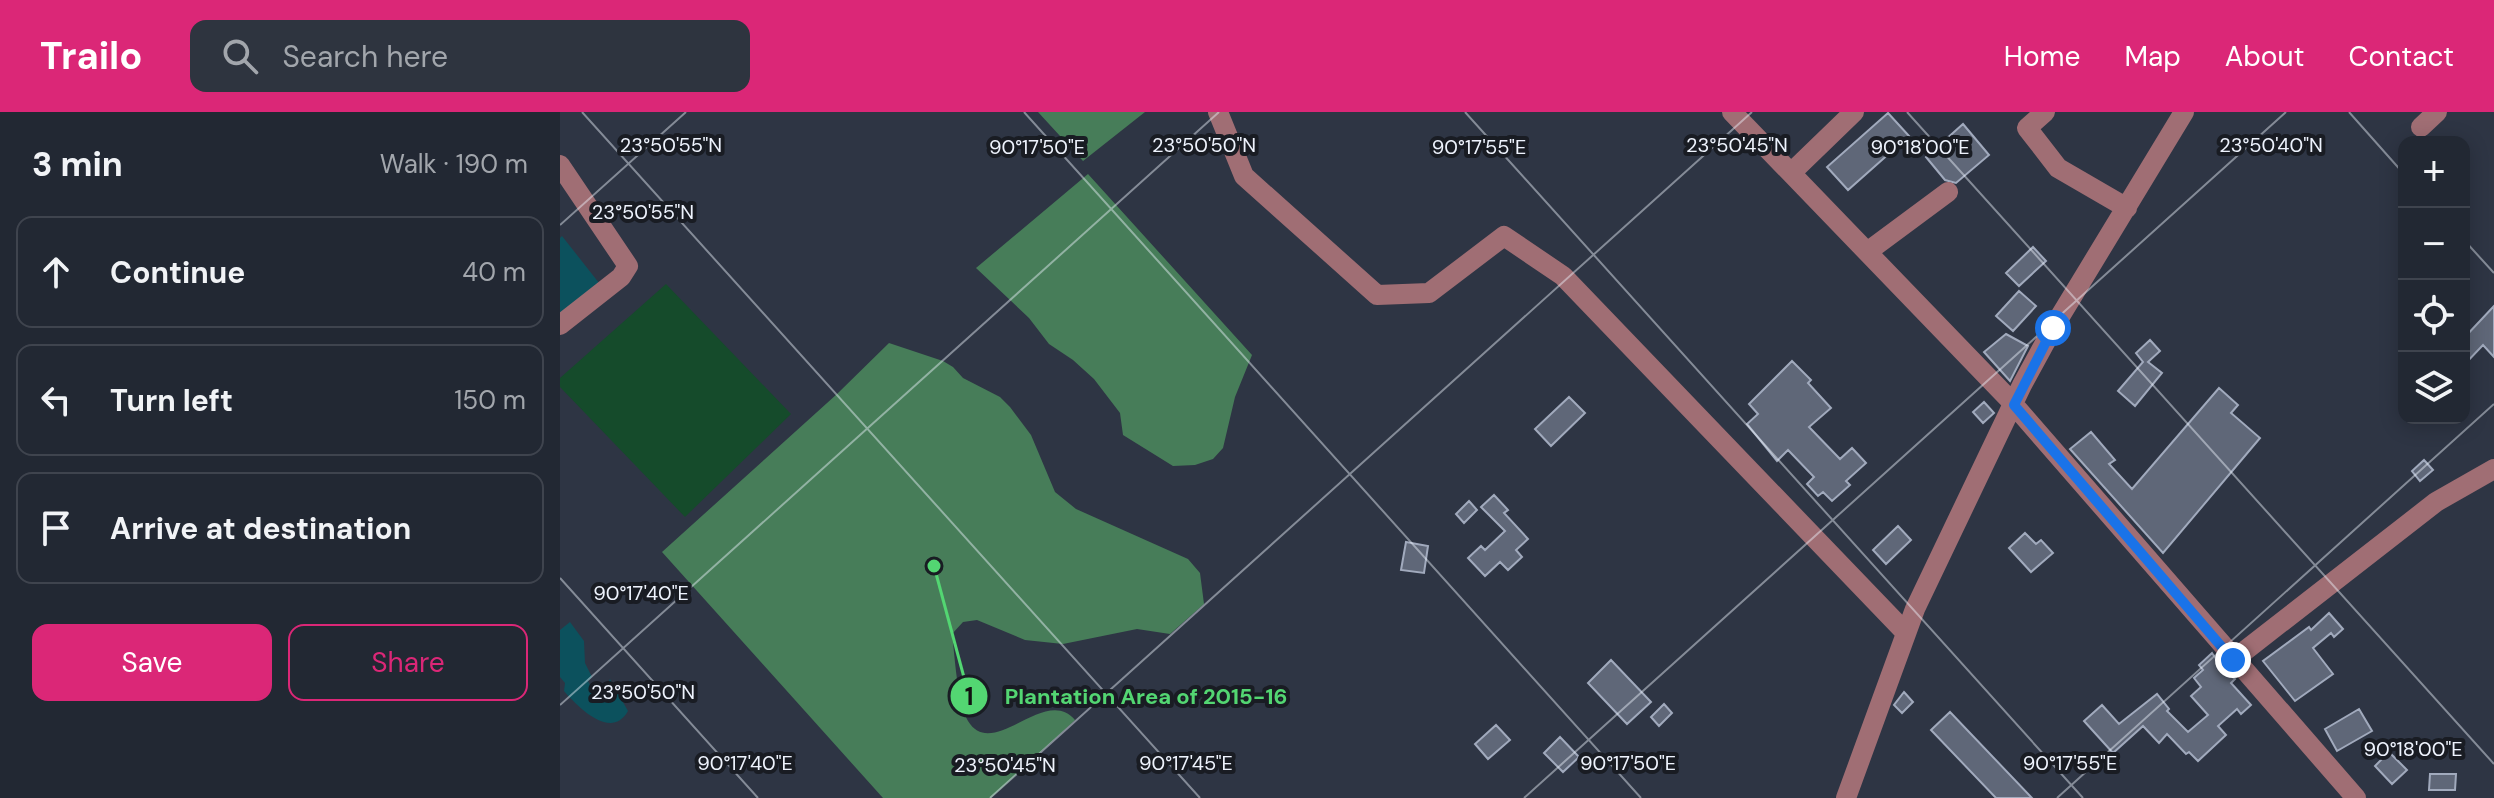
<!DOCTYPE html>
<meta charset="utf-8">
<style>
:root{--surface:#222833;--page:#2e343f;--text:#f1f3f6;--muted:#a2a6ac;--line:#3f444e;--accent:#db2777}
body{margin:0;font-family:"DM Sans",sans-serif;background:var(--page);color:var(--text)}
.controls{position:absolute;right:24px;top:24px;display:grid;overflow:hidden;border-radius:16px;box-shadow:0 4px 20px #0003}
.controls button{width:72px;height:72px;display:grid;place-items:center;padding:0;border:0;border-bottom:2px solid var(--line);background:var(--surface);color:var(--text);font:40px sans-serif}
.stop{position:absolute;width:24px;height:24px;margin:-18px;border:6px solid #1a73e8;border-radius:50%;background:#fff}
.stop.end{background:#1a73e8;border-color:#fff;box-shadow:0 2px 8px #0008}
.list{margin:0;padding:0;list-style:none}
h2{display:flex;justify-content:space-between;align-items:center;height:104px;margin:0;padding:0 32px;font-size:34px}
h2 small{font-size:26px;font-weight:400;color:var(--muted)}
.list li{display:grid;grid-template-columns:52px 1fr auto;gap:24px;align-items:center;box-sizing:border-box;height:112px;margin:0 16px 16px;padding:0 16px;border:2px solid var(--line);border-radius:16px}
.list b{display:block;font-size:30px;white-space:nowrap}
.list em{font-size:26px;font-style:normal;color:var(--muted)}
.actions{display:flex;gap:16px;padding:24px 32px}
.actions a{flex:1;padding:18px 0;border:2px solid var(--accent);border-radius:16px;text-align:center;font-size:28px;color:var(--accent)}
.actions .main{background:var(--accent);color:#fff}
.icon{flex:none;width:44px;height:44px;fill:none;stroke:currentColor;stroke-width:2;stroke-linecap:round;stroke-linejoin:round}
.map{position:relative;flex:none;width:1934px;height:686px;overflow:hidden}
header{display:flex;align-items:center;gap:48px;box-sizing:border-box;height:112px;padding:0 40px;background:var(--accent);color:#fff}
header strong{font-size:38px}
nav{display:flex;gap:44px;margin-inline-start:auto;font-size:28px}
.search{width:560px;height:72px;background:var(--page);display:flex;align-items:center;gap:20px;box-sizing:border-box;padding:0 28px;border-radius:16px;color:var(--muted);font-size:30px}
main{display:flex}
aside{flex:1;background:var(--surface)}
.map>svg:first-child{display:block}
.green{fill:#154b2b}
.forest{fill:#477d59}
.water{fill:#0c515d}
.building{fill:#5f6778;stroke:#a1aabd;stroke-width:2}
.lines{fill:none;stroke-linecap:round;stroke-linejoin:round}
.minor{stroke:#a06e74;stroke-width:20}
.route{stroke:#1a73e8;stroke-width:10}
.ticks{fill:none;stroke:#eef3fd;stroke-width:2;stroke-opacity:0.45}
.ticks-label{font-size:20px;text-anchor:middle;fill:#eef3fd;stroke:#191c23;stroke-width:8;stroke-linejoin:round;paint-order:stroke}
.leader{fill:none;stroke:#53d672;stroke-width:3}
.callout-dot{fill:#53d672;stroke:#191c23;stroke-width:3}
.mark-label{font-size:24px;text-anchor:middle;font-weight:bold;fill:#111}
.callout-label{font-size:22px;text-anchor:middle;font-weight:bold;fill:#53d672;stroke:#191c23;stroke-width:8;stroke-linejoin:round;paint-order:stroke}
</style>
<header>
<strong>Trailo</strong>
<div class="search"><svg class="icon" aria-label="search" viewBox="0 0 24 24"><circle cx="10" cy="10" r="6"/><path d="M15 15l6 6"/></svg>Search here</div>
<nav><a>Home</a><a>Map</a><a>About</a><a>Contact</a></nav>
</header>
<main>
<aside>
<h2>3 min<small>Walk · 190 m</small></h2>
<ul class="list">
<li><svg class="icon" aria-label="ahead" viewBox="0 0 24 24"><path d="M12 20V5M6 11l6-6 6 6"/></svg><div><b>Continue</b></div><em>40 m</em></li>
<li><svg class="icon" aria-label="left" viewBox="0 0 24 24"><path d="M17 20v-9H6M10 6l-5 5 5 5"/></svg><div><b>Turn left</b></div><em>150 m</em></li>
<li><svg class="icon" aria-label="arrive" viewBox="0 0 24 24"><path d="M6 21V4h12l-3 4 3 4H6"/></svg><div><b>Arrive at destination</b></div></li>
</ul>
<div class="actions"><a class="main">Save</a><a>Share</a></div>
</aside>
<div class="map">
<svg width="1934" height="686" viewBox="0 0 1934 686">
<rect width="100%" height="100%" fill="#2e3544"/>
<path class="green" d="M106,172L231,302L125,405L0,275V266Z"/>
<path class="forest" d="M478,0H585L523,49Z
M528,62L692,243L675,285L663,336L653,347L635,353L613,354L563,323L560,301L534,267L513,248L489,232L469,206L416,156Z
M329,231L383,249L393,255L403,266L440,285L450,295L471,323L495,380L516,397L628,447L640,461L644,492L610,522L577,517L503,532L465,528L417,508L403,510L392,522C395,545 397,589 408,609C433,650 485,572 515,608L431,686H323L102,440L277,282Z"/>
<path class="water" d="M2,124L43,176L0,208V126Z
M10,510L24,529L25,551L32,565L28,569L30,573L39,574L44,579L50,567L68,599C51,629 18,595 4,579L5,571L0,565V518Z"/>
<path class="building" d="M1328,1L1349,24L1288,78L1267,55Z
M1403,12L1429,43L1396,71L1385,68L1366,45Z
M1473,135L1486,149L1459,174L1446,161Z
M1459,179L1476,194L1453,219L1436,204Z
M1934,194V245L1923,233L1904,253V226Z
M1446,222L1468,234L1450,269L1424,240Z
M1590,228L1600,239L1588,250L1602,261L1575,294L1558,279L1583,250L1576,241Z
M1232,249L1251,268L1248,271L1271,296L1249,315L1280,347L1292,336L1306,351L1286,369L1290,373L1272,389L1263,380L1258,384L1247,372L1254,365L1228,338L1217,349L1187,312L1198,302L1189,292Z
M1659,276L1678,293L1671,301L1700,326L1603,441L1510,337L1531,320L1555,348L1549,352L1572,377Z
M1009,285L1025,301L991,334L975,317Z
M1424,290L1434,301L1423,311L1413,300Z
M1864,348L1873,358L1860,369L1852,359Z
M934,383L948,398L944,401L968,427L956,438L962,445L948,458L940,450L925,464L908,446L921,434L925,438L945,419L921,395Z
M909,389L917,398L904,411L896,402Z
M1338,414L1351,428L1326,452L1313,438Z
M1465,421L1476,432L1481,428L1493,441L1471,460L1449,436Z
M846,430L868,434L864,461L841,458Z
M1769,501L1783,517L1774,525L1771,521L1753,536L1773,562L1735,589L1703,549L1749,515L1751,518Z
M1652,541L1663,557L1675,567L1671,571L1691,593L1681,602L1677,597L1658,614L1666,623L1638,649L1629,640L1626,642L1607,622L1599,631L1583,614L1553,641L1524,609L1542,593L1559,612L1597,582L1609,597L1607,599L1628,620L1648,603L1631,584L1641,575L1634,566L1643,558L1639,553Z
M1051,548L1091,590L1067,612L1028,571Z
M1344,580L1353,590L1342,601L1334,593Z
M1104,592L1112,601L1099,614L1091,605Z
M1799,597L1812,619L1777,639L1765,617Z
M1390,600L1472,686H1436L1371,618Z
M936,613L950,628L928,647L915,632Z
M1000,625L1019,645L1003,660L984,641Z
M1829,640L1847,658L1832,672L1815,654Z
M1870,662H1896L1895,678H1869Z"/>
<g class="lines">
<path class="minor" d="M658,0L684,64L817,183L869,181L944,124L1003,164L1346,521
M1172,0L1447,285L1796,686
M1485,0L1467,16L1498,56L1567,96
M1861,15L1877,0
M0,53L68,154L61,165L0,213
M1231,61L1294,0
M1307,140L1388,80
M1673,548L1876,390L1934,357
M1286,686L1355,497L1462,273L1493,216L1624,0"/>
</g>
<g class="lines">
<path class="route" d="M1493,216L1454,293L1673,548"/>
</g>
<path class="ticks" d="M22,0L640,686M464,0L1081,686M905,0L1523,686M1347,0L1934,652M1789,0L1844,62M0,113L126,0M1904,128L1934,161M0,466L198,686M0,593L659,0M430,686L1192,0M964,686L1726,0M1497,686L1934,292"/>
<g class="ticks-label">
<text x="111" y="40">23°50'55"N</text>
<text x="1711" y="40">23°50'40"N</text>
<text x="644" y="40">23°50'50"N</text>
<text x="1177" y="40">23°50'45"N</text>
<text x="477" y="42">90°17'50"E</text>
<text x="919" y="42">90°17'55"E</text>
<text x="1360" y="42">90°18'00"E</text>
<text x="83" y="107">23°50'55"N</text>
<text x="81" y="488">90°17'40"E</text>
<text x="83" y="587">23°50'50"N</text>
<text x="1853" y="644">90°18'00"E</text>
<text x="185" y="658">90°17'40"E</text>
<text x="626" y="658">90°17'45"E</text>
<text x="1068" y="658">90°17'50"E</text>
<text x="1510" y="658">90°17'55"E</text>
<text x="445" y="660">23°50'45"N</text>
</g>
<path class="leader" d="M374 454L409 584"/>
<g class="callout-dot">
<circle cx="374" cy="454" r="8"/>
<circle cx="409" cy="584" r="20"/>
</g>
<g class="mark-label">
<text x="409" y="593">1</text>
</g>
<g class="callout-label">
<text x="586" y="592">Plantation Area of 2015-16</text>
</g>
</svg>
<div class="controls">
<button>+</button>
<button>−</button>
<button><svg class="icon" aria-label="locate" viewBox="0 0 24 24"><circle cx="12" cy="12" r="6"/><path d="M12 2v4M12 18v4M2 12h4M18 12h4"/></svg></button>
<button><svg class="icon" aria-label="layers" viewBox="0 0 24 24"><path d="M12 4l9 5-9 5-9-5zM3 14l9 5 9-5"/></svg></button>
</div>
<div class="stop" style="left:1493px;top:216px"></div>
<div class="stop end" style="left:1673px;top:548px"></div>
</div>
</main>
